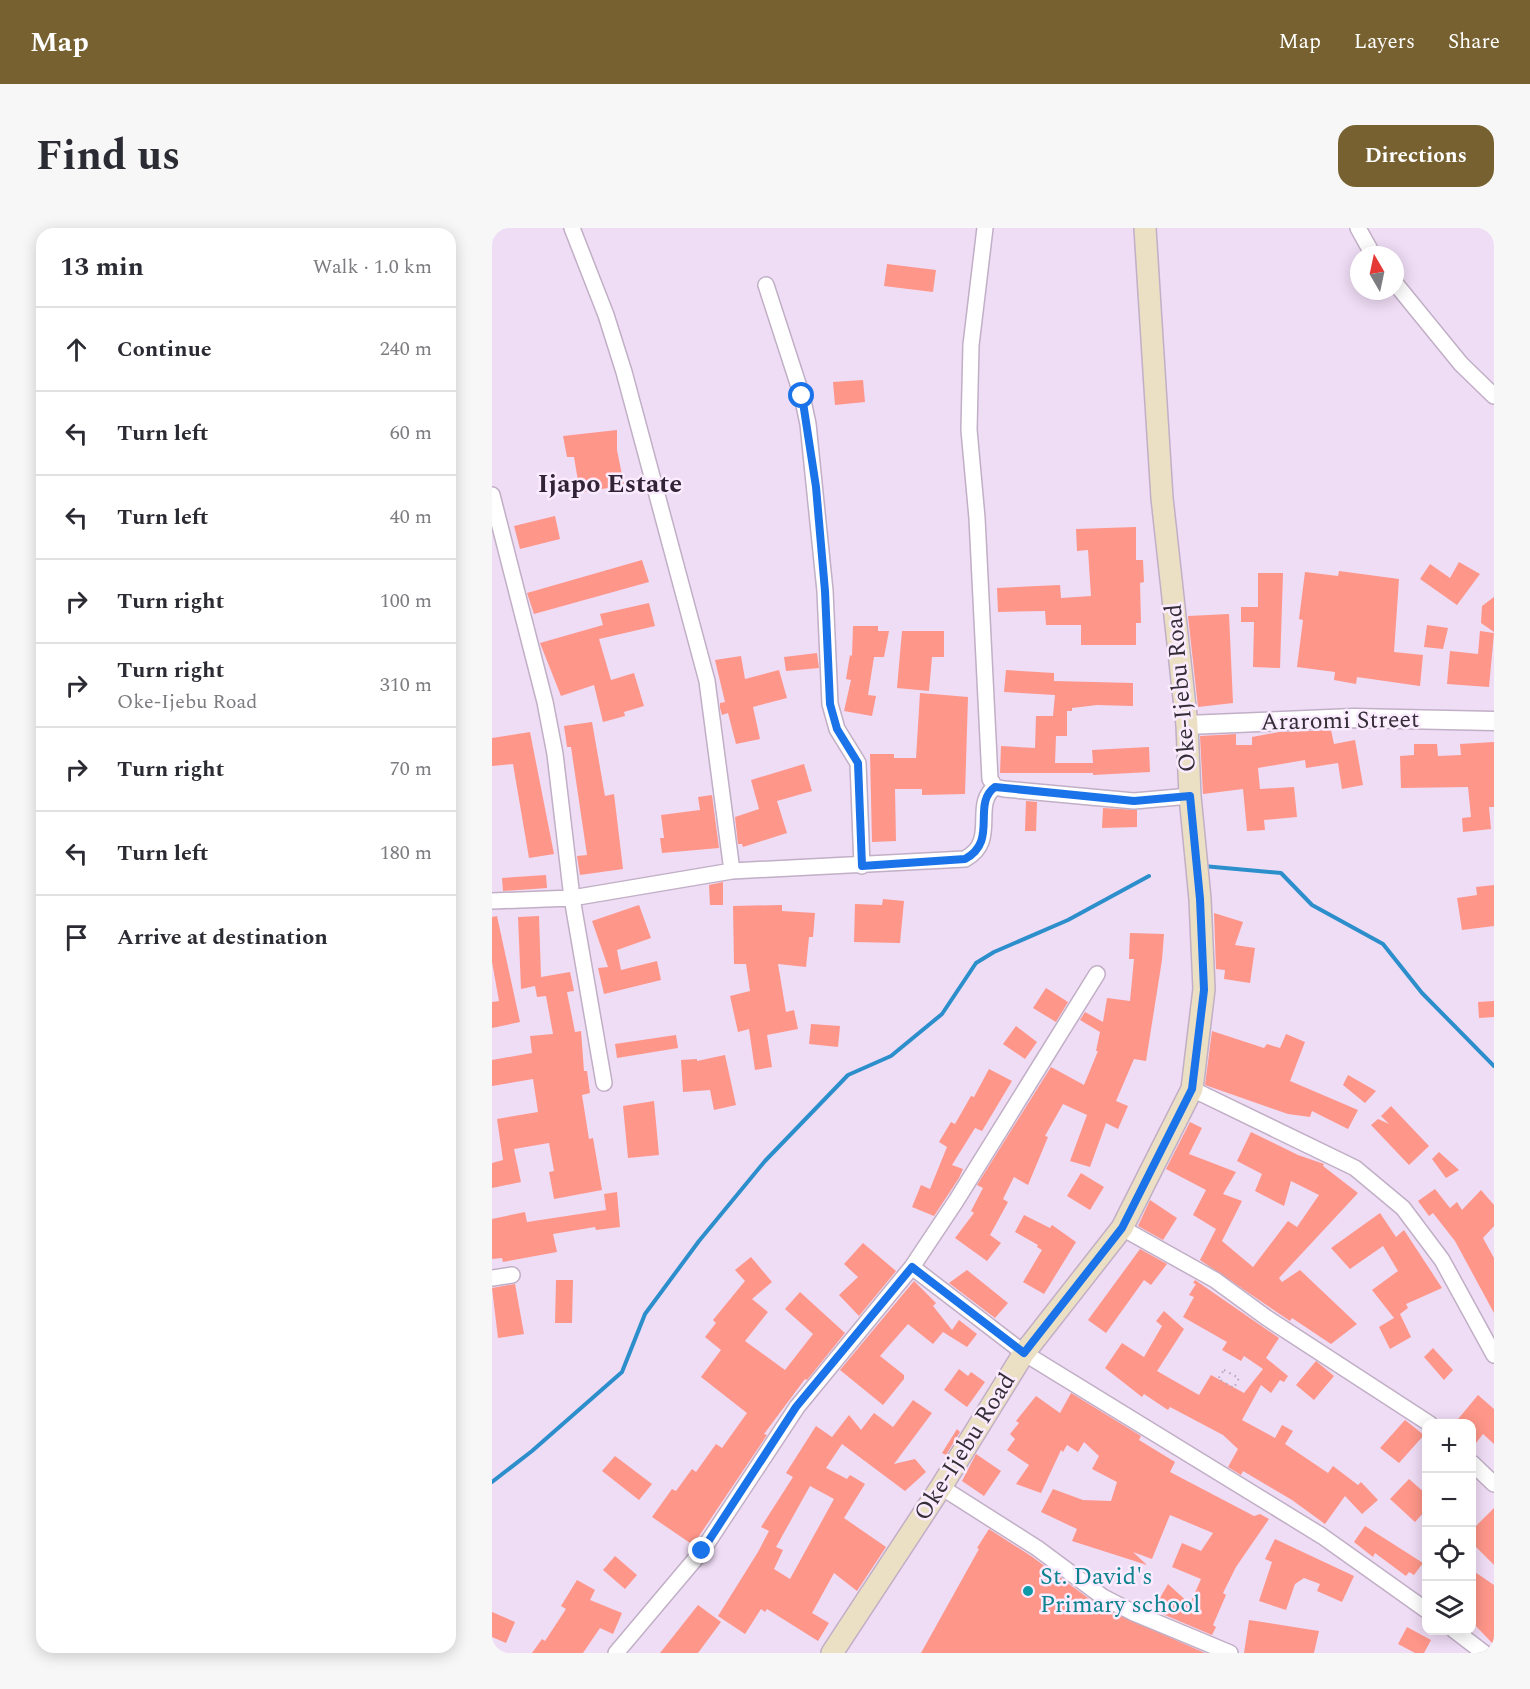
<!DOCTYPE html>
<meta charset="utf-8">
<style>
:root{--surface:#fff;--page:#f7f7f7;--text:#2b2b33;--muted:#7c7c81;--line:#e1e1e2;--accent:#776130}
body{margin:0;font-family:Spectral,serif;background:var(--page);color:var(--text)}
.controls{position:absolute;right:18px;bottom:18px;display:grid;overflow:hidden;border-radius:12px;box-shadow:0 3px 15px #0003}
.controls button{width:54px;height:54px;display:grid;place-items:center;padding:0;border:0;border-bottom:2px solid var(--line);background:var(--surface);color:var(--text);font:30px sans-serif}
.compass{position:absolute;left:858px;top:18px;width:54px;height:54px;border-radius:50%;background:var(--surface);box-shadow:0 3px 15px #0003;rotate:351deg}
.stop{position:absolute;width:18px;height:18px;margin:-14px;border:4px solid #1a73e8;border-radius:50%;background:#fff}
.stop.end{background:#1a73e8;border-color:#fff;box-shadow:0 2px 6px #0008}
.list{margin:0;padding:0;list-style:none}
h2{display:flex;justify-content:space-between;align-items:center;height:78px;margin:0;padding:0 24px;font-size:26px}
h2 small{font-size:20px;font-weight:400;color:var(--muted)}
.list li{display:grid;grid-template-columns:39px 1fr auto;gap:18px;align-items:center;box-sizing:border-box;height:84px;padding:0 24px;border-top:2px solid var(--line)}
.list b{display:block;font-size:22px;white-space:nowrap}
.list p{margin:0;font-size:20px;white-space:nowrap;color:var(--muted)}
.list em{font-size:20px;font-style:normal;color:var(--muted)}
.icon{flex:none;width:33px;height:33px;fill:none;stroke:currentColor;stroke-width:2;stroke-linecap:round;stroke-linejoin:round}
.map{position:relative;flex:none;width:1002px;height:1425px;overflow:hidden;border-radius:18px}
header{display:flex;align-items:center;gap:36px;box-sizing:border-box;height:84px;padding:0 30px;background:var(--accent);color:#fff}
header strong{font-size:28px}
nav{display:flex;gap:33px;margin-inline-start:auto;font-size:21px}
.intro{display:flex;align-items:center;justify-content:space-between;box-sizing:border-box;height:144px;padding:0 36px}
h1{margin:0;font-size:42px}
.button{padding:15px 27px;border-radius:18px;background:var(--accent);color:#fff;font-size:21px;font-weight:700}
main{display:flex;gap:36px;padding:0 36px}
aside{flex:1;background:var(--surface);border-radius:18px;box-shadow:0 3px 15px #0003}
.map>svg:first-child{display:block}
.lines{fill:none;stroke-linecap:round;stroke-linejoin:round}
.stream{stroke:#2c8fcc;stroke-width:4}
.building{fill:#fe9689;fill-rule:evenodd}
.minor-casing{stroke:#c1afc6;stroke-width:18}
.tertiary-casing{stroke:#c1afc6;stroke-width:21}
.secondary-casing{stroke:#c1afc6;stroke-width:24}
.path{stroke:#b5a6ba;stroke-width:2;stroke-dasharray:1.5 4.5;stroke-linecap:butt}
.minor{stroke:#fff;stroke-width:15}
.tertiary{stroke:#fff;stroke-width:18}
.secondary{stroke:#ebe0c4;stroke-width:21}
.route{stroke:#1a73e8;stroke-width:8}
.culture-dot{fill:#0f9aa8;stroke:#faebff;stroke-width:2}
.labels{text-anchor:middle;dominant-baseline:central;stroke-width:5;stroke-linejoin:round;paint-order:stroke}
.street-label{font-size:24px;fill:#352e37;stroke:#faebff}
.culture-label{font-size:24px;fill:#0d838f;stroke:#faebff;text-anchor:start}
.neighbourhood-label{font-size:26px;font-weight:bold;fill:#322336;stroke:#faebff}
</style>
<header>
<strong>Map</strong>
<nav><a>Map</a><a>Layers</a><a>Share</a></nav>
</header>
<div class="intro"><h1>Find us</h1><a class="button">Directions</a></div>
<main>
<aside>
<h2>13 min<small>Walk · 1.0 km</small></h2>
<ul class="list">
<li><svg class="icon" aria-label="ahead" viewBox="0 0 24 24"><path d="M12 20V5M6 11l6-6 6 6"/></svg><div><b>Continue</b></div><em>240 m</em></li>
<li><svg class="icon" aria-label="left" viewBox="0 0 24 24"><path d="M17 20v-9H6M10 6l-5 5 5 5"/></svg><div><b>Turn left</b></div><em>60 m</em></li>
<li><svg class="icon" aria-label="left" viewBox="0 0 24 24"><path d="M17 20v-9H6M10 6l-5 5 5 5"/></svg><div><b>Turn left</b></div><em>40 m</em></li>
<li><svg class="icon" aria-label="right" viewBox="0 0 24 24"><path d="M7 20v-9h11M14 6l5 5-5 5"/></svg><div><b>Turn right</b></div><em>100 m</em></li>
<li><svg class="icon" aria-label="right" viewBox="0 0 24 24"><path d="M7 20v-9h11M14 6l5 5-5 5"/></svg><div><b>Turn right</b><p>Oke-Ijebu Road</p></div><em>310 m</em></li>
<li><svg class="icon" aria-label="right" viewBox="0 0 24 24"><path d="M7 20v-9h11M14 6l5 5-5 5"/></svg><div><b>Turn right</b></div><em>70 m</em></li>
<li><svg class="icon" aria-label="left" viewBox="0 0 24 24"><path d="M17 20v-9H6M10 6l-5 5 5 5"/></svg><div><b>Turn left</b></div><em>180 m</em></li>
<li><svg class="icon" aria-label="arrive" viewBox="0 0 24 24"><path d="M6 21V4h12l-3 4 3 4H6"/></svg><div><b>Arrive at destination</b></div></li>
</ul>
</aside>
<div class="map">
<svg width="1002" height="1425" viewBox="0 0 1002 1425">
<rect width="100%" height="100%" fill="#efdcf5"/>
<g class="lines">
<path class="stream" d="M711,638L789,645L820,677L891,716L930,765L1002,838
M0,1254L40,1223L130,1144L153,1086L207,1013L273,933L356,847L399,828L450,786L484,735L502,724L576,692L657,648"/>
</g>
<path class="building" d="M395,36L444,42L441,64L392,58Z
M371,152L373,174L343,177L341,154Z
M125,202V222L132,257L88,265L82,229H75L71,208Z
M63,288L68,311L28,321L22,298Z
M644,299V332H651L652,354L648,355L649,395H644V417H589V397H554L553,383L506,384L505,360L568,357L569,370L599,368L596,322L585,323L584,301Z
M150,332L157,354L42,386L35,365Z
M967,334L988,346L965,377L928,351L938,336L958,350Z
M847,343L907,351L902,424L931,427L928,458L865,449L864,456L842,452L843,444L805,439L811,392L807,391L813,344L846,348Z
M766,345H791L788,440L761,439L762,394H749V379H766Z
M1002,369V404L989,395L990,378Z
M157,375L163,398L107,411L119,452L142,445L152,478L132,484L133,488L111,494L102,457L69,468L48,415L111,397L108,386Z
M737,386L741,475L706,479L696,388Z
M935,397L956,400L951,421L932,419Z
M361,398H386V403H397L392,429H382L376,467L384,468L380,488L352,483L359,452L354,451L358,427L360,428Z
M410,403H452V429H440L437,463L405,460Z
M988,403L1002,405L997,459L955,456L958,423L986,426Z
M325,425L327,440L294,443L292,429Z
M249,428L253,451L287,442L295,470L261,479L268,511L244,516L236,485L230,487L228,480V475L233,474L223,432Z
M514,442L562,445V453L641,455V478L605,477L580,480V483H575V508H564L563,535H601L600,522L657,519L658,544L601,547V545H508L509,518L543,520L544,488H561L563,467L512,464Z
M428,465L476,469L473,566L430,567V561H403L404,613L380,614L378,526H402V530H424Z
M100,494L113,568L122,566L131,641L88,647L85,628L95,627L79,519H75L72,498Z
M839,502L842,516L863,512L871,557L850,561L846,535L814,540L813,532L766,540L768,561L802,559L805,589L772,592L773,602L755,603L751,561L711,566L708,508L744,506V517H760V509L787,504Z
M38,504L62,626L37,630L21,536L0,538V510Z
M1002,514V579H997L999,601L971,604L970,590L979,589L976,559L909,560L908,528L922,527V516H945L946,528L969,527L968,516Z
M312,536L320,563L285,573L295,605L251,619L250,616H246L243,589L267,581L259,552Z
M220,567L227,620L170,625L168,610H172L169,587L208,582L206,569Z
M534,573L545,574L544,603H533Z
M611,580L645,582V599L610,600Z
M54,647L55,660L11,663L10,650Z
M231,654V677H218L217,657Z
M1002,657V698L970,702L965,670L985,667L984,659Z
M391,671L412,673L408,715L362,714L363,676L390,677Z
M147,677L159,710L125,722L129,742L165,733L169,752L112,766L106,740L116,739L100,693Z
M290,677V683L323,685L321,709H317L314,739L286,736L294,784L302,782L306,801L275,807L280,839L263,842L257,801L246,804L238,768L258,763L254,736H242L241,678Z
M722,685L751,694L743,717L763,720L758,755L732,751L733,742L724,741Z
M5,688L28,794L0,800V774L7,773L0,734V689Z
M47,688L49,749L78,744L82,763L75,764L83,804L89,803L92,843H95L98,865L90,867L97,911L101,910L110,962L62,971L57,944L62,943L57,915L22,921L29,954L0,960V935L11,932L5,891L46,884L41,851L0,858V832L40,825L38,808L61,806L54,768L45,769L43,758L29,761L26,689Z
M638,705L672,706L670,732L654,833L642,831L624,873L636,878L626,901L614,895L598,939L578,933L595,887L571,876L553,908L556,909L536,957L522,949L511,971L516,974L498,1007L509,1015L495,1033L463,1010L482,985L479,983L491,960L485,957L559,839L592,857L606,823H604L608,804L588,792L593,784L611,794L615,770L638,773L642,731H637Z
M554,760L576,774L564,794L541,780Z
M1002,773V789L987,790L986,774Z
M319,796L348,798L346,819L317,816Z
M524,798L545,814L533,831L511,816Z
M720,803L772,820L775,816L788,820L794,806L813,814L798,853L866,882L856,901L820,883L818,889L796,886L713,857Z
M184,807L186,820L125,830L123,816Z
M233,827L244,877L222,882L218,862L191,864L189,832L205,831V833Z
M497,841L520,853L490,903L483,900L460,937L471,941L467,950L442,988L420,979L429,957L438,961L455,919L447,914L459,894L463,896L479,868L482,869Z
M856,847L884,863L873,875L851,857Z
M162,873L167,927L136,930L131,878Z
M899,878L937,918L917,937L879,897L886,891L897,896L889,888Z
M698,894L710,900L697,926L744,944L731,966L750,973L730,1013L761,1039L796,993L805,999L827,967L799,953L792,978L763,963L770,946L745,933L759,904L806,927L832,936L831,938L866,965L787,1050L790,1054L808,1042L865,1096L839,1116L800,1090L798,1093L708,1032L724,1001L701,987L714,962L674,941Z
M947,924L967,942L954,950L940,931Z
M589,945L612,959L598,982L575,968Z
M943,961L958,980L965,974L970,982L989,962L1002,977V998L991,1010L1002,1030V1085L963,1013L941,985L937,988L926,973Z
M125,964L128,999L104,1002L103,999L61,1006L65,1024L11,1034L10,1030L0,1031V991L33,984L35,994L114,982L112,966Z
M658,972L685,990L671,1012L646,998Z
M888,985L904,1009L912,1002L950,1060L914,1076L916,1080L908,1086L919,1109L898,1121L887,1099L902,1090L880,1062L906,1043L891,1018L858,1041L839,1020Z
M532,987L558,1000L560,997L584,1014L552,1066L531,1054L550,1022L545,1019L546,1017L523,1004Z
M371,1015L404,1043L367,1088L347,1067L366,1049L352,1036Z
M648,1021L675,1036L659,1057L652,1052L614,1105L596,1092Z
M259,1029L280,1054L260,1071L276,1084L253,1113L293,1142L321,1106L293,1081L308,1064L353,1105L315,1152L313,1151L272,1206L275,1207L201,1317L160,1289L180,1261L184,1263L200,1241L204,1244L224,1216L230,1220L255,1185L209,1149L229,1122L213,1109L224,1095L221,1092L253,1053L243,1042Z
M475,1042L516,1075L503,1090L457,1055Z
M64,1052H81L80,1095H63Z
M703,1052L787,1110L774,1130L796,1148L792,1154L788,1152L779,1165L769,1157L750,1192L783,1210L790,1197L801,1203L793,1216L836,1245L841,1238L866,1257L869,1254L886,1272L870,1286L853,1268L833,1296L800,1272L751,1243L749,1247L736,1239L746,1221L731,1207L678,1179L676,1182L652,1166L650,1169L613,1140L630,1115L652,1129L670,1098L664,1093L672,1083L692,1101L665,1143L707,1167L719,1147L752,1165L771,1141L752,1128L749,1133L730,1122L735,1114L691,1089L702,1069L697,1067L704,1056L701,1055Z
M422,1053L444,1075L441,1078L460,1102L467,1092L485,1106L475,1119L451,1104L441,1116L416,1096L388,1128L412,1147V1151L391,1177L348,1142Z
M23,1056L32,1106L6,1110L0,1060Z
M941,1120L961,1142L952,1152L932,1129Z
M824,1133L842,1148L822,1172L804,1157Z
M467,1141L476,1148L479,1144L493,1154L475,1179L452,1162Z
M579,1165L649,1208L647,1212L683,1234L678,1244L762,1288L768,1286L777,1291L744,1339L731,1365L734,1367L721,1397L724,1399L720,1407L661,1382L676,1356L698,1376L709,1351L680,1339L690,1315L709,1323L721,1305L678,1287L660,1331L641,1324L655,1337L580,1313L585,1301L549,1284L561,1261L591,1272L619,1273L625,1254L600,1241L607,1228L592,1214L586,1224L575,1217L571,1224L569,1222L549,1265L524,1256L537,1237L515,1222L523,1211L518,1206L527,1195L524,1193L544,1168L568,1185Z
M986,1167L1002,1181V1216L991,1206L980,1220V1196H962Z
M421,1172L440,1185L402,1236L423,1231L434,1244L413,1263L350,1216L334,1240L355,1251L358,1247L373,1256L352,1290L394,1319L365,1363L342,1345L320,1385L337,1395L326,1413L275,1381L273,1384L269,1381L253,1406L226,1388L266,1324L277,1303L269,1299L301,1249L294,1245L324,1198L340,1209L357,1187L369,1202L382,1185L401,1199ZM318,1258L342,1271L298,1351L282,1341L291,1322L284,1319Z
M913,1192L932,1207L907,1235L888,1220Z
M465,1201L468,1204L454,1227L450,1225Z
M484,1226L509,1243L492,1268L470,1253Z
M123,1228L160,1256L147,1272L110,1243Z
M917,1251L934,1266V1282L923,1294L898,1271Z
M1002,1280V1337L980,1315V1302Z
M873,1298L931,1335L922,1347L917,1344L914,1348L883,1325L881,1329L862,1314Z
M497,1301L539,1328L607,1378L713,1425H429L487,1321L485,1320Z
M783,1311L862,1348L850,1374L825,1363L828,1356L812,1350L803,1356L794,1382L767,1373L780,1334L773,1331Z
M123,1328L145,1347L133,1361L111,1342Z
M980,1342L1002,1357V1417L980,1394Z
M85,1352L103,1362L98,1372L130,1385L121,1406L108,1400L91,1425H40L50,1411L53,1413L74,1381L69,1378Z
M206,1377L229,1394L206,1425H168Z
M0,1384L23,1394L14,1415L0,1409Z
M757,1392L827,1403L822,1425H752Z
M915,1399L939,1412L932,1425H923L906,1416Z"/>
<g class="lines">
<defs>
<path id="minor" d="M80,0L114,87L132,144L215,453L240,643
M493,0L479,117L477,202L485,290L498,551L503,559L512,561L642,573L698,568
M866,0L881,27
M903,55L969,136L1002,168
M274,57L310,168L316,196L333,363L338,476L345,501L366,535L370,638
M0,267L53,474L63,526L80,670L112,855
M0,673L80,670L240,643L473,631C507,613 479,577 503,559
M700,861L863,940L911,980L950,1032L1002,1127
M630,1000L723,1052L775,1090L938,1196
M420,1039L532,1125L830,1308L934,1382
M0,1050L20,1047
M980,1235L1002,1256
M449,1259L545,1320L611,1369L642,1385L738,1425
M962,1402L992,1425
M124,1425L210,1323L305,1179L420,1039L464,973L605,746"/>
<path id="tertiary" d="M695,497L861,490L1002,493"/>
<path id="secondary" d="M340,1425L449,1259L532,1125L630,1000L700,861L712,761L708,671L698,568L695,497L670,270L653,0"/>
</defs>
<use href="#minor" class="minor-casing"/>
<use href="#tertiary" class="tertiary-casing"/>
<use href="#secondary" class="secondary-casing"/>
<path class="path" d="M732,1142L747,1150L742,1160L726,1151Z"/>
<use href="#minor" class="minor"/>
<use href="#tertiary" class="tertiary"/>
<use href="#secondary" class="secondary"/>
</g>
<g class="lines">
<path class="route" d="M210,1323L304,1179L420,1039L532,1125L630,1000L700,861L712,762L708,671L698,568L642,573L503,559C479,576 507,613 473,631L370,638L366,535L345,501L338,476L333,363L324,259L310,168"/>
</g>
<circle class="culture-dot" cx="536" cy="1363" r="6"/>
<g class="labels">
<g class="street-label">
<text transform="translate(689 460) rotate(-95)">Oke-Ijebu Road</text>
<text transform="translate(848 493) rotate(-1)">Araromi Street</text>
<text transform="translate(473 1219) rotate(-58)">Oke-Ijebu Road</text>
</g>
<g class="culture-label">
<text x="548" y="1349">St. David's<tspan x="548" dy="28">Primary school</tspan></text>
</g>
<g class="neighbourhood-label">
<text x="118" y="256">Ijapo Estate</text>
</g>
</g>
</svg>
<div class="controls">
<button>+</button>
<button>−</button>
<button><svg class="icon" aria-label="locate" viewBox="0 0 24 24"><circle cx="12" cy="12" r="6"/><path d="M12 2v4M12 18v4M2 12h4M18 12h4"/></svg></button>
<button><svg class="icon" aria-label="layers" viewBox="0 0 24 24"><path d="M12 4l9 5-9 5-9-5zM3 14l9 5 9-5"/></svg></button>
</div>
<svg class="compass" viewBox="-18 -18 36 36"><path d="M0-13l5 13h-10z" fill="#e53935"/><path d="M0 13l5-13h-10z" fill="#7c7c81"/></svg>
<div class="stop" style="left:310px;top:168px"></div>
<div class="stop end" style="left:210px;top:1323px"></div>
</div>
</main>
